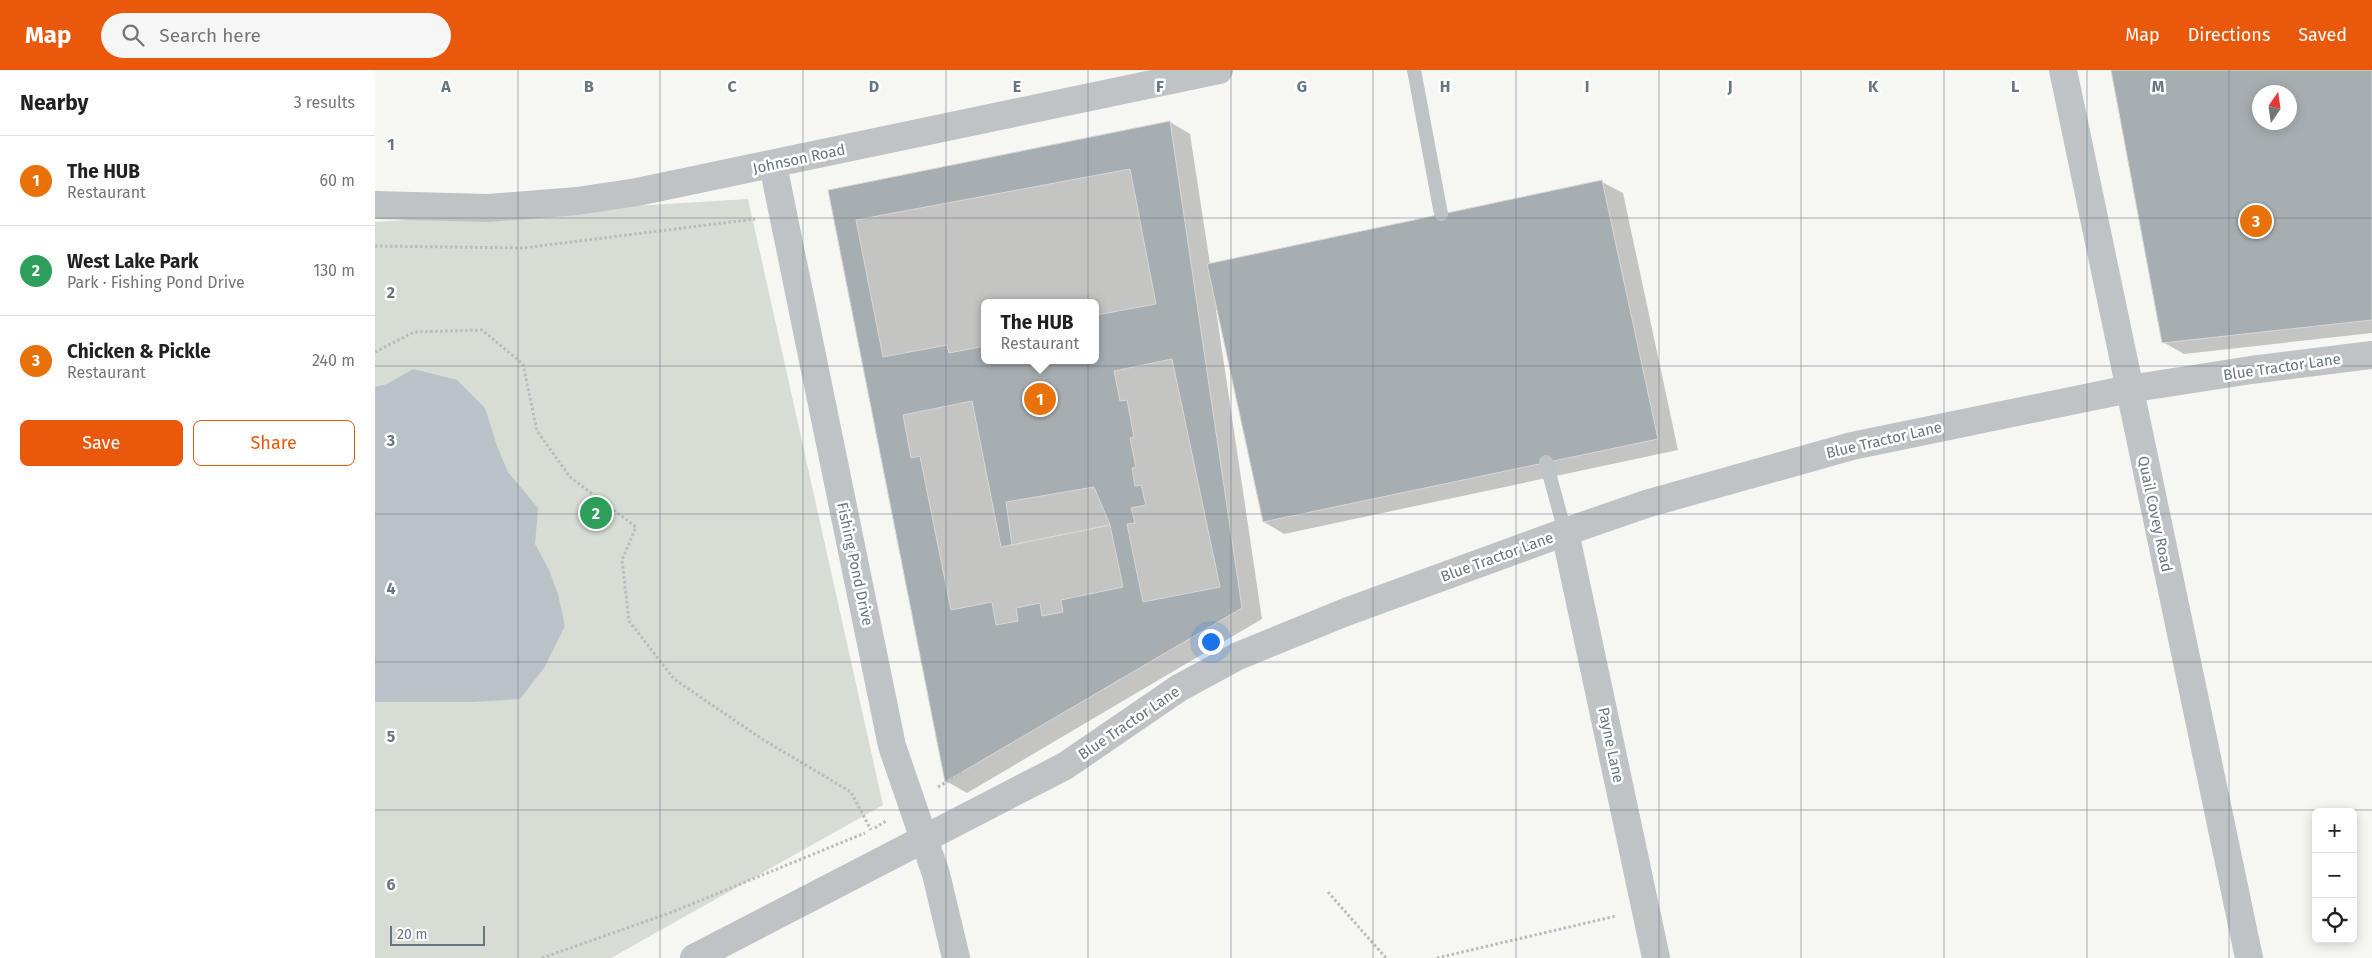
<!DOCTYPE html>
<meta charset="utf-8">
<style>
:root{--surface:#fff;--page:#f6f6f6;--text:#202124;--muted:#757577;--line:#e0e0e0;--accent:#ea580c}
body{margin:0;font-family:"Fira Sans",sans-serif;background:var(--page);color:var(--text)}
.controls{position:absolute;right:15px;bottom:15px;display:grid;overflow:hidden;border-radius:8px;box-shadow:0 2px 12px #0003}
.controls button{width:45px;height:45px;display:grid;place-items:center;padding:0;border:0;border-bottom:1px solid var(--line);background:var(--surface);color:var(--text);font:25px sans-serif}
.compass{position:absolute;left:1877px;top:15px;width:45px;height:45px;border-radius:50%;background:var(--surface);box-shadow:0 2px 12px #0003;rotate:13deg}
.scale{position:absolute;left:15px;bottom:12px;width:95px;box-sizing:border-box;padding-left:5px;border:2px solid #687680;border-top:0;font-size:14px;line-height:18px;white-space:nowrap;color:#687680;-webkit-text-stroke:4px #fff;paint-order:stroke}
.you{position:absolute;left:835px;top:571px;width:18px;height:18px;margin:-12px;border:4px solid #fff;border-radius:50%;background:#1a73e8;box-shadow:0 0 0 8px #1a73e833}
.badge{display:grid;place-items:center;width:32px;height:32px;border-radius:50%;background:var(--accent);color:#fff;font-size:16px;font-weight:700}
.pin{position:absolute;translate:-50% -50%;border:2px solid #fff;box-shadow:0 1px 5px #0006}
.popup{position:absolute;left:606px;top:229px;width:118px;height:65px;box-sizing:border-box;display:grid;place-content:center;border-radius:8px;background:var(--surface);filter:drop-shadow(0 1px 4px #0005);font-size:16px;white-space:nowrap;color:var(--muted)}
.popup b{font-size:19px;color:var(--text)}
.popup::after{content:'';position:absolute;left:50%;top:100%;margin-left:-10px;border:10px solid transparent;border-top-color:var(--surface)}
.list{margin:0;padding:0;list-style:none}
h2{display:flex;justify-content:space-between;align-items:center;height:65px;margin:0;padding:0 20px;font-size:21px}
h2 small{font-size:16px;font-weight:400;color:var(--muted)}
.list li{display:grid;grid-template-columns:32px 1fr auto;gap:15px;align-items:center;box-sizing:border-box;height:90px;padding:0 20px;border-top:1px solid var(--line)}
.list b{display:block;font-size:19px;white-space:nowrap}
.list p{margin:0;font-size:16px;white-space:nowrap;color:var(--muted)}
.list em{font-size:16px;font-style:normal;color:var(--muted)}
.actions{display:flex;gap:10px;padding:15px 20px}
.actions a{flex:1;padding:11px 0;border:1px solid var(--accent);border-radius:8px;text-align:center;font-size:18px;color:var(--accent)}
.actions .main{background:var(--accent);color:#fff}
.icon{flex:none;width:28px;height:28px;fill:none;stroke:currentColor;stroke-width:2;stroke-linecap:round;stroke-linejoin:round}
.map{position:relative;flex:none;width:1997px;height:888px;overflow:hidden}
header{display:flex;align-items:center;gap:30px;box-sizing:border-box;height:70px;padding:0 25px;background:var(--accent);color:#fff}
header strong{font-size:24px}
nav{display:flex;gap:28px;margin-inline-start:auto;font-size:18px}
.search{width:350px;height:45px;background:var(--page);display:flex;align-items:center;gap:12px;box-sizing:border-box;padding:0 18px;border-radius:28px;color:var(--muted);font-size:19px}
main{display:flex}
aside{flex:1;background:var(--surface)}
.map>svg:first-child{display:block}
.green{fill:#d7dcd4}
.water{fill:#b9c2c6}
.shadow{fill:#0003;fill-rule:evenodd}
.building{fill:#a7aeb2;stroke:#d7d7d5;fill-rule:evenodd}
.lines{fill:none;stroke-linecap:round;stroke-linejoin:round}
.path{stroke:#b9bcbe;stroke-width:3;stroke-dasharray:2.5 2.5;stroke-linecap:butt}
.service{stroke:#bfc3c6;stroke-width:14}
.minor{stroke:#bfc3c6;stroke-width:28}
.grid{fill:none;stroke:#687680;stroke-width:1;stroke-opacity:0.55}
.labels{text-anchor:middle;dominant-baseline:central;stroke-width:5;stroke-linejoin:round;paint-order:stroke}
.street-label{font-size:15px;fill:#687680;stroke:#fff}
.grid-label{font-size:16px;text-anchor:middle;font-weight:bold;fill:#687680;stroke:#fff;stroke-width:5;stroke-linejoin:round;paint-order:stroke}
</style>
<header>
<strong>Map</strong>
<div class="search"><svg class="icon" aria-label="search" viewBox="0 0 24 24"><circle cx="10" cy="10" r="6"/><path d="M15 15l6 6"/></svg>Search here</div>
<nav><a>Map</a><a>Directions</a><a>Saved</a></nav>
</header>
<main>
<aside>
<h2>Nearby<small>3 results</small></h2>
<ul class="list">
<li><span class="badge" style="background:#e8710a">1</span><div><b>The HUB</b><p>Restaurant</p></div><em>60 m</em></li>
<li><span class="badge" style="background:#2e9e5b">2</span><div><b>West Lake Park</b><p>Park · Fishing Pond Drive</p></div><em>130 m</em></li>
<li><span class="badge" style="background:#e8710a">3</span><div><b>Chicken &amp; Pickle</b><p>Restaurant</p></div><em>240 m</em></li>
</ul>
<div class="actions"><a class="main">Save</a><a>Share</a></div>
</aside>
<div class="map">
<svg width="1997" height="888" viewBox="0 0 1997 888">
<rect width="100%" height="100%" fill="#f6f6f3"/>
<path class="green" d="M373,129L508,735L236,888H0V152Z"/>
<path class="water" d="M38,299L82,310L110,338L122,376L133,402L163,438L160,474L174,500L183,524L190,556L169,598L145,629L97,632H0V317L12,314Z"/>
<path class="shadow" d="M1737,0H1997V263L1809,284L1788,272ZM1884,22H1914V52H1884Z
M795,52L815,64L835,194L1227,112L1248,123L1303,380L909,464L889,452L843,240H841L887,549L592,723L571,711L454,121ZM610,233H720V290H610Z"/>
<path class="building" d="M1736,0H1997V250L1787,273ZM1884,22H1914V52H1884Z
M795,51L867,538L570,712L453,120ZM610,233H720V290H610Z
M755,99L781,234L721,245L723,255L720,256V233H610V276L574,283L572,275L508,287L481,150Z
M1227,110L1283,369L888,452L832,194Z
M797,289L845,517L768,532L752,454L760,453L756,438L771,435L766,415L760,416L757,398L761,397L755,368L759,367L752,330L745,331L739,301Z
M597,331L626,477L735,455L748,517L686,530L688,542L667,546L665,533L641,538L643,551L621,555L617,532L576,540L545,386L536,388L528,345Z
M719,417L735,455L637,475L631,432Z"/>
<g class="lines">
<path class="path" d="M0,176L148,178L380,149
M0,282L39,262L107,260L148,294L162,361L195,407L261,457L247,490L254,551L299,609L387,669L476,722L496,760
M563,717L589,701
M500,758L511,751
M953,822L1011,888
M167,888L297,842L490,763
M1062,888L1241,846"/>
<path class="service" d="M1039,0L1066,144
M1171,392L1190,462"/>
<path class="minor" d="M1688,0L1874,888
M398,95L517,676L561,804L581,888
M0,135L113,138L202,131L262,122L844,0
M1190,462L1281,888
M319,888L690,696L804,618L863,586L971,542L1190,462L1271,434L1477,376L1754,319L1876,300L1997,285"/>
</g>
<path class="grid" d="M143,0V888M285,0V888M428,0V888M571,0V888M713,0V888M856,0V888M998,0V888M1141,0V888M1284,0V888M1426,0V888M1569,0V888M1712,0V888M1854,0V888M0,148H1997M0,296H1997M0,444H1997M0,592H1997M0,740H1997"/>
<g class="labels">
<g class="street-label">
<text transform="translate(424 89) rotate(-12)">Johnson Road</text>
<text transform="translate(1907 297) rotate(-8)">Blue Tractor Lane</text>
<text transform="translate(1509 370) rotate(-13)">Blue Tractor Lane</text>
<text transform="translate(1780 444) rotate(78)">Quail Covey Road</text>
<text transform="translate(1122 487) rotate(-20)">Blue Tractor Lane</text>
<text transform="translate(480 494) rotate(78)">Fishing Pond Drive</text>
<text transform="translate(754 653) rotate(-34)">Blue Tractor Lane</text>
<text transform="translate(1236 675) rotate(78)">Payne Lane</text>
</g>
</g>
<g class="grid-label">
<text x="71" y="22">A</text>
<text x="214" y="22">B</text>
<text x="357" y="22">C</text>
<text x="499" y="22">D</text>
<text x="642" y="22">E</text>
<text x="785" y="22">F</text>
<text x="927" y="22">G</text>
<text x="1070" y="22">H</text>
<text x="1212" y="22">I</text>
<text x="1355" y="22">J</text>
<text x="1498" y="22">K</text>
<text x="1640" y="22">L</text>
<text x="1783" y="22">M</text>
<text x="16" y="80">1</text>
<text x="16" y="228">2</text>
<text x="16" y="376">3</text>
<text x="16" y="524">4</text>
<text x="16" y="672">5</text>
<text x="16" y="820">6</text>
</g>
</svg>
<div class="controls">
<button>+</button>
<button>−</button>
<button><svg class="icon" aria-label="locate" viewBox="0 0 24 24"><circle cx="12" cy="12" r="6"/><path d="M12 2v4M12 18v4M2 12h4M18 12h4"/></svg></button>
</div>
<svg class="compass" viewBox="-18 -18 36 36"><path d="M0-13l5 13h-10z" fill="#e53935"/><path d="M0 13l5-13h-10z" fill="#757577"/></svg>
<div class="scale">20 m</div>
<div class="you"></div>
<div class="pin badge" style="left:665px;top:329px;background:#e8710a">1</div>
<div class="popup"><b>The HUB</b>Restaurant</div>
<div class="pin badge" style="left:221px;top:443px;background:#2e9e5b">2</div>
<div class="pin badge" style="left:1881px;top:151px;background:#e8710a">3</div>
</div>
</main>
